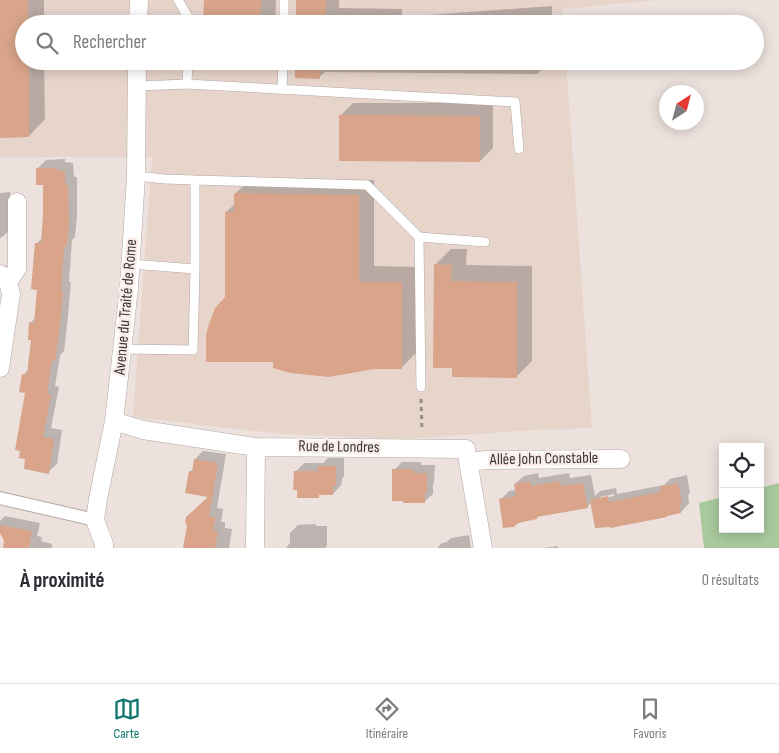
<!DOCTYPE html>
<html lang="fr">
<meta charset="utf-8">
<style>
:root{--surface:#fff;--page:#f2f2f3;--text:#2b2b33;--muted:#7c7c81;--line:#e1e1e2;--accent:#0f766e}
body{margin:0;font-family:"Sofia Sans Condensed",sans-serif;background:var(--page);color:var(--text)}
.controls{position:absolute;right:15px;bottom:15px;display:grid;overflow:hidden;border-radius:0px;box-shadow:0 2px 12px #0003}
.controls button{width:45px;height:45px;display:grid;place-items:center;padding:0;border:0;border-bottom:1px solid var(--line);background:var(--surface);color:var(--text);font:25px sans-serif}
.compass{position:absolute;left:659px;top:85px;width:45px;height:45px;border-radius:50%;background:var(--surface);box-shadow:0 2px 12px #0003;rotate:36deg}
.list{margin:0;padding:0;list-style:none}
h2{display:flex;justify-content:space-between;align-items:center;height:65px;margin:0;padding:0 20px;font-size:21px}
h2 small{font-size:16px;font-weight:400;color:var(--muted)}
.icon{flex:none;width:28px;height:28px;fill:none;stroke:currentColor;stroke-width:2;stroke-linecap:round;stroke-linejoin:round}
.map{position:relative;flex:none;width:779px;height:548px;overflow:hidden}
.search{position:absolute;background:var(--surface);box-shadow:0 2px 12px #0003;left:15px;right:15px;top:15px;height:55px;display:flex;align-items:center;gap:12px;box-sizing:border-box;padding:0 18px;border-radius:28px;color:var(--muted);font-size:19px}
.sheet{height:135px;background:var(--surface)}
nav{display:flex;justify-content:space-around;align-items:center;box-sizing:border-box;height:70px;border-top:1px solid var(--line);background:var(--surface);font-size:14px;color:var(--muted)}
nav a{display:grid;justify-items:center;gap:2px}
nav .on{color:var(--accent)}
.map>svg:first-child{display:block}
.built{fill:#e7d5cc}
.green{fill:#a9c99d}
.shadow{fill:#0003;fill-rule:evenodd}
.building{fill:#d9a489}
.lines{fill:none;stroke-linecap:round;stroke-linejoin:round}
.service-casing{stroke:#b2a8a2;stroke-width:10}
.pedestrian-casing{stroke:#b2a8a2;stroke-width:14}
.minor-casing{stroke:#b2a8a2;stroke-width:19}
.path{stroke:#968e8a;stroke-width:3;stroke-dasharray:4 4;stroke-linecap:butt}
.service{stroke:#fff;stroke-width:9}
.pedestrian{stroke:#fff;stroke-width:12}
.minor{stroke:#fff;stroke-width:18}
.labels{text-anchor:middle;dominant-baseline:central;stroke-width:5;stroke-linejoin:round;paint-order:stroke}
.street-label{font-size:16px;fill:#3b3735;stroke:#f9eee9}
</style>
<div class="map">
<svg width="779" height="548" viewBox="0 0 779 548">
<rect width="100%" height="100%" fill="#ece1dc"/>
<path class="built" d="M0,0H658L562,9L563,24H24V61H566L592,428L533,430L406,439L283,434L133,417L152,157H0Z"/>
<path class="green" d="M779,483V548H704L699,503L723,497V529H760V488Z"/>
<path class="shadow" d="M0,0H44V24H24V61H44L45,119L29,136H0Z
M205,0H276L275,24H204Z
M297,0H339V8L402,9V17L552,6V24H297Z
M203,61H260L254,66L203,64Z
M296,61H549L537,74L325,72L319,77Z
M353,103H493V148L480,161L340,116Z
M65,159V162L73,163L74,177H77V215L75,237L72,240L69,282H71L68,316L64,351L60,355L55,386L59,387L51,428L62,430L57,464L48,472L27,392L23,375L29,369L32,339L30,323L36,317L38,288L36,244L43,237L44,184L37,169L46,160Z
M251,178L374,180V266L417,267V352L401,368L274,361L226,297V212L235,204V194Z
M10,192L11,229L2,237L0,238V193Z
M451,249H467L466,265L532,266V361L516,377L435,265Z
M203,451L226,454L217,508L223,509L221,522H225V528L232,529L229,548H184L210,496L190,472L193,469L195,459Z
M328,458H344V476L342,479L341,485L333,494H320L318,496L295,472L304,463H323Z
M402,462H421V465H435L434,483L433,484V494L424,502L404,500L394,470Z
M538,473L539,478L569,473L570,478L591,475L595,496L600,491L616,488L617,494L664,485L670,479L687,475L690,493L688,495L689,503L681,512L592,502L587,507L539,515L537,518L500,500L509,491L516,490L515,484L524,476ZM614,494V496L600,499V497Z
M5,516L40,523L37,536L42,537L41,541L52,544V548H4L5,540L0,531V521Z
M316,524V526H327V546L325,548H286L290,543V533L298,525Z
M469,535L471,548H437L442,543L447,542L451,538Z
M558,546V548H543Z"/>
<path class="building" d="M0,0H28V24H24V61H29V137L0,138Z
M204,0H261L260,24H203Z
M296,0H326L325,24H296Z
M295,61H320V79L295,78Z
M339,115L480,116V162L339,161Z
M36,168H57V171H65V185H68L69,224L67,247H64L61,291H63L60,326L55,361L52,360L47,394L51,395L43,437L54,439L49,474L24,469L25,459L19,458L20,451L15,450L25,393L19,392L22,374L27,375L31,340H28L29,322L34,323L37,290L31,289L35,243H41L43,214V185H36Z
M234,193L359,195V282H402V369H374L329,377L290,373L273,368V362H206V335L209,324L215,308L225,297V212H234Z
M434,264L452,265L451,281L517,282V378L452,377V368H433Z
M194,459L218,463L209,516L216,518L213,530L218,531L215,548H183L187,526L185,522L186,517L208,497L185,493L189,471L192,472Z
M318,466H336V486H333V495H319V498H297V490H293L294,471H318Z
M392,469H413V473H427V492H425V503H403V501H392Z
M530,481L531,486L560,481L561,486L583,483L588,508L537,517V519L518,523L514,527L503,528L499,499L516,496L514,484Z
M678,483L682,503L679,504L681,513L667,516V517L610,528V527L595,528L590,500L608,496L609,502L661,492L660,487Z
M0,525L32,531L29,548H3L4,541L0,533Z"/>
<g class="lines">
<defs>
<path id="service" d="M178,0L191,22L190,24
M284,24V0
M187,84L515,102L519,149
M137,86L187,84L188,61
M282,89L283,61
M136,176L165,179L195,180
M419,237L421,387
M131,264L195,269
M122,349L193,350L195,269V180L367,185L419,237L485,242"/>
<path id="pedestrian" d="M0,498L95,520"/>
<path id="minor" d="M138,24L139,0
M0,274L8,282L11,294L0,368
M8,282L17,269V202
M114,421L143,430L256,447L466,449L483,548
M468,462L486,460L621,459
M104,548V544L95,520L98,499L114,421L129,288L136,176L137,61
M255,548L256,447"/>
</defs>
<use href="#service" class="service-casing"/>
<use href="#pedestrian" class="pedestrian-casing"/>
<use href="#minor" class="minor-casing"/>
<path class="path" d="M421,399L422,430"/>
<use href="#service" class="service"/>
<use href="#pedestrian" class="pedestrian"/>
<use href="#minor" class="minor"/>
</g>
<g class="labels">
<g class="street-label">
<text transform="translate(126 307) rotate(-85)">Avenue du Traité de Rome</text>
<text transform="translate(339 447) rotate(1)">Rue de Londres</text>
<text transform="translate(544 459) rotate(-1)">Allée John Constable</text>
</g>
</g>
</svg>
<div class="controls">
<button><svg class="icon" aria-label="locate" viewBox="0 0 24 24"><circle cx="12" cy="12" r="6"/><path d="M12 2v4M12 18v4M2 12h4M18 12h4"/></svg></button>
<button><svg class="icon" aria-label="layers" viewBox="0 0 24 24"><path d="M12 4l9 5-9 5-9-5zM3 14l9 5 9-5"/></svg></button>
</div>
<svg class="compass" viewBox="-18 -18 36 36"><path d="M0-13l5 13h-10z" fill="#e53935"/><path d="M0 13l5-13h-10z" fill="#7c7c81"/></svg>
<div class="search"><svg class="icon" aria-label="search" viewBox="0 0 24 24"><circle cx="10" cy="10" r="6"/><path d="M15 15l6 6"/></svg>Rechercher</div>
</div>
<section class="sheet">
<h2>À proximité<small>0 résultats</small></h2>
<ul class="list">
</ul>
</section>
<nav>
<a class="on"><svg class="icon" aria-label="map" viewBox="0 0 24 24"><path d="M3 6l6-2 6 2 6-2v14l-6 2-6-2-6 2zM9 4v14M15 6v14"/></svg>Carte</a>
<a><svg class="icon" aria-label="directions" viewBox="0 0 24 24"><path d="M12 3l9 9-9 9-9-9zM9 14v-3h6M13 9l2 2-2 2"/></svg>Itinéraire</a>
<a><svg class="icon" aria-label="saved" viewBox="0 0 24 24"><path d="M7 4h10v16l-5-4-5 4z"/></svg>Favoris</a>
</nav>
